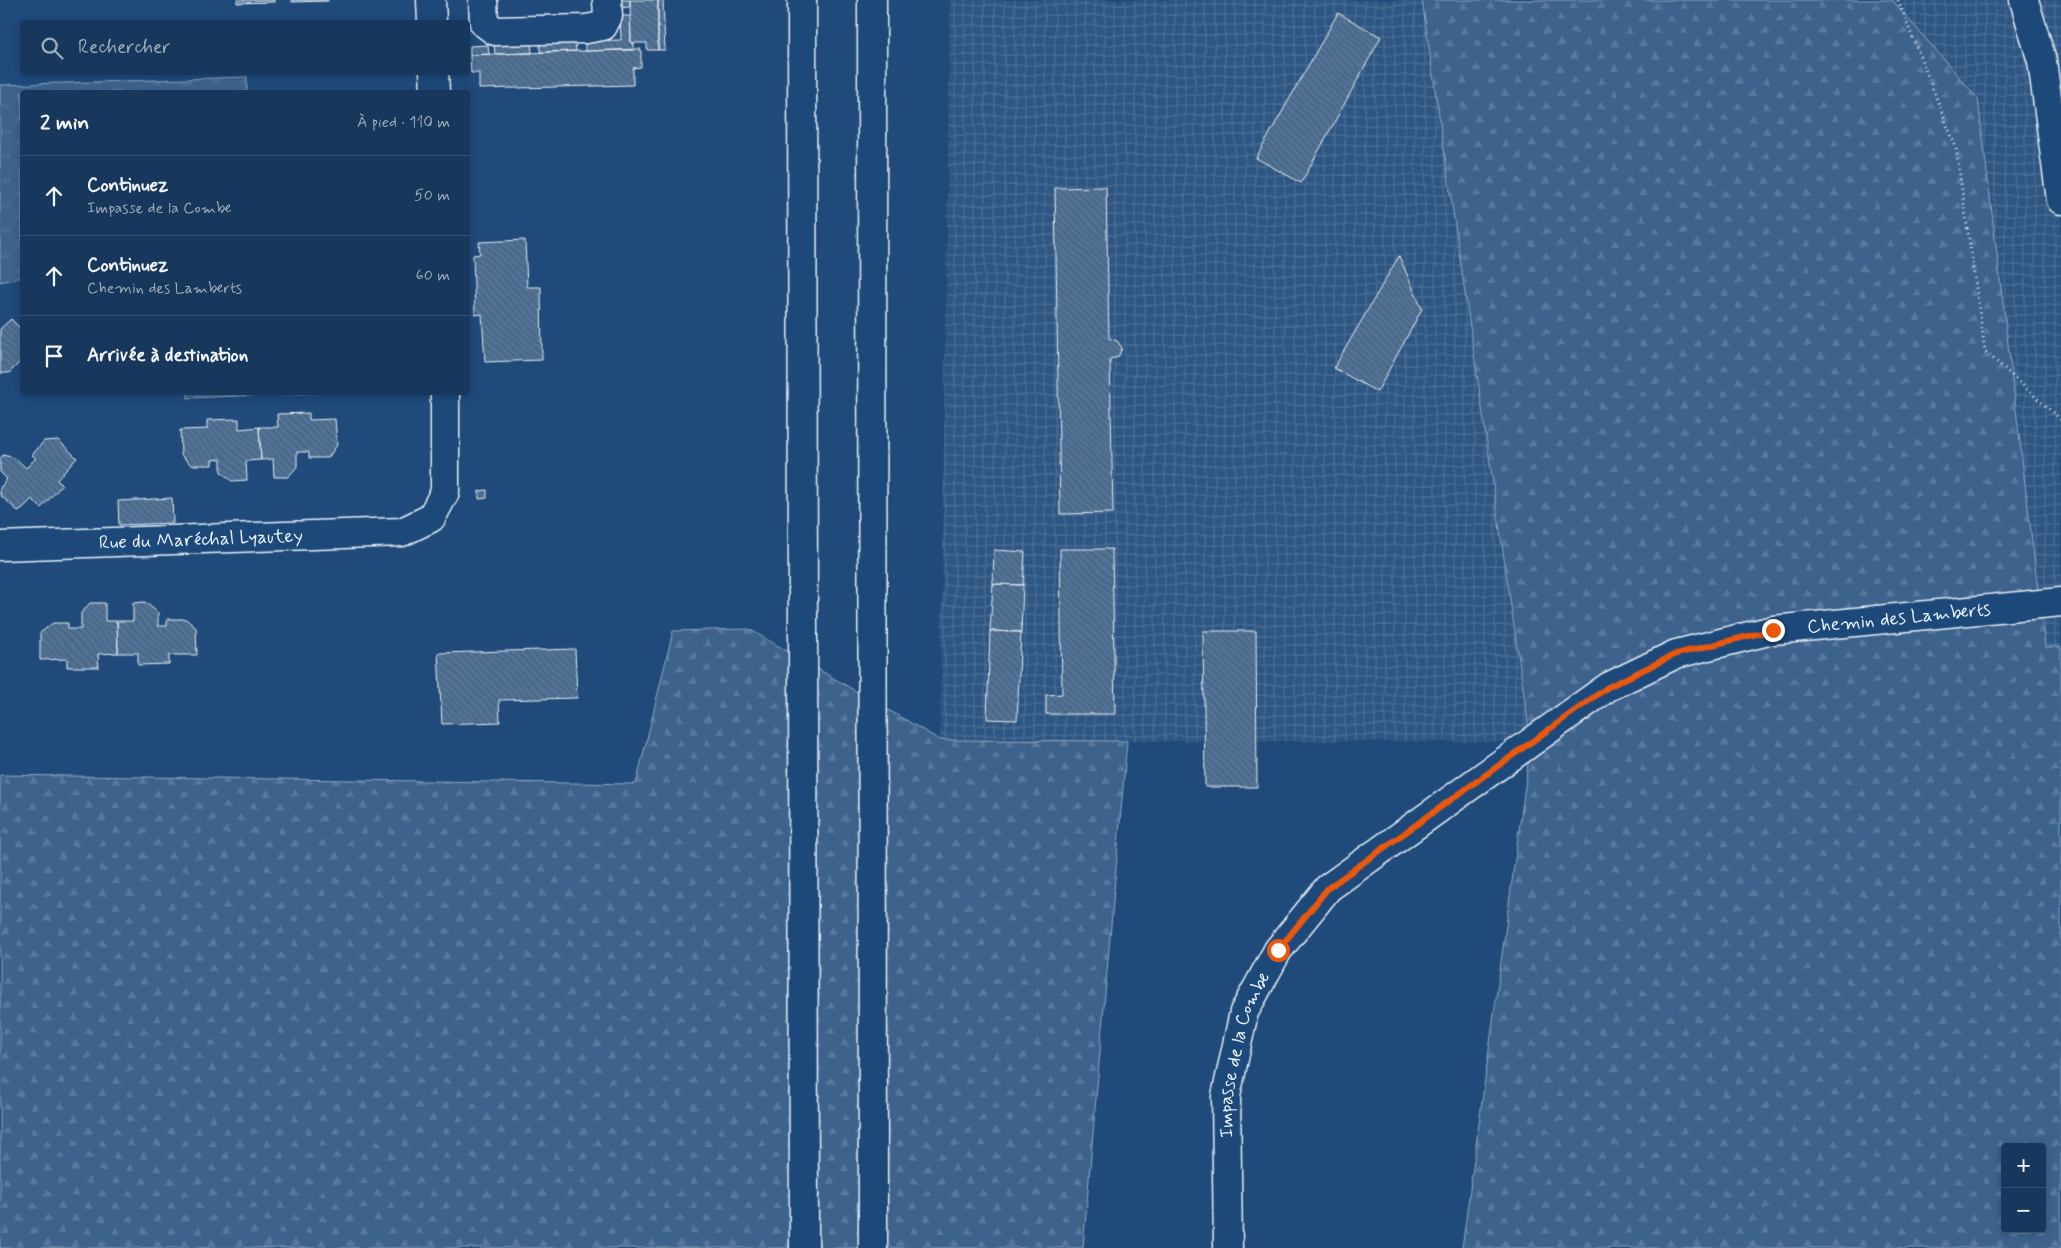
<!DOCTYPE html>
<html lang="fr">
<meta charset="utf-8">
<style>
:root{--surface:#17385c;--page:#244365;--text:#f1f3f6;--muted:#9eacbb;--line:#365272}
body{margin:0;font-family:Mynerve,sans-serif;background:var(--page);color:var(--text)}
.controls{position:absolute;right:15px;bottom:15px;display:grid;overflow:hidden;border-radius:5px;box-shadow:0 2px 8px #0003}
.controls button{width:45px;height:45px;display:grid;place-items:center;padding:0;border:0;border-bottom:1px solid var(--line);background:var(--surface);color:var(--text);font:25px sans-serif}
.stop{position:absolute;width:15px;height:15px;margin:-11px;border:4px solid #ea580c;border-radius:50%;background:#fff}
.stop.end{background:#ea580c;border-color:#fff;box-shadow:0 1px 5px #0008}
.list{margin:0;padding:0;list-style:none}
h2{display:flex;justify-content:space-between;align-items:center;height:65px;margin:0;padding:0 20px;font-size:21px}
h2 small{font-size:16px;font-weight:400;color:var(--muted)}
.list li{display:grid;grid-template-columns:32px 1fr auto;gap:15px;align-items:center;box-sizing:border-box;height:80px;padding:0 20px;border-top:1px solid var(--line)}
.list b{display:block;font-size:19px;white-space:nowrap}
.list p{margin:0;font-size:16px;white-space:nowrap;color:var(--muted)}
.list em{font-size:16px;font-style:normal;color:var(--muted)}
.icon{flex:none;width:28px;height:28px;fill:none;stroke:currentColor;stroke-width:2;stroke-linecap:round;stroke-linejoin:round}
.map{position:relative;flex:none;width:2061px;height:1248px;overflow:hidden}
.search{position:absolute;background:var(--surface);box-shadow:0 2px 8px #0003;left:20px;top:20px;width:450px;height:55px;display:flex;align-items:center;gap:12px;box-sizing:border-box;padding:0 18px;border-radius:5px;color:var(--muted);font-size:19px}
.panel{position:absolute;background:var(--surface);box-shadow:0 2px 8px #0003;left:20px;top:90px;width:450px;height:305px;border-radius:5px}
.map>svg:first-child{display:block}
.industrial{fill:url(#industrial-grid)}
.grass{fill:url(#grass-tufts);stroke:#92aac2}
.forest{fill:url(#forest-firs);stroke:#92aac2;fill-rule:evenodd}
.building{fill:url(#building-back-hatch);stroke:#e8f1f8}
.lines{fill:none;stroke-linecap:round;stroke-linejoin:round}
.minor-casing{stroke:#e8f1f8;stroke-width:31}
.highway-casing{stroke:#e8f1f8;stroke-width:31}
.path{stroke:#e8f1f8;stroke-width:3;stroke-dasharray:1 4;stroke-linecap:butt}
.minor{stroke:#1f4a7a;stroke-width:28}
.highway{stroke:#1f4a7a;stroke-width:28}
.route{stroke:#ea580c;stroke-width:6}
.labels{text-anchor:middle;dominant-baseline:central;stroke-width:4;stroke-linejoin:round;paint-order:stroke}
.street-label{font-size:19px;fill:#e8f1f8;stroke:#1f4a7a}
</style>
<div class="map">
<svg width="2061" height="1248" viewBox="0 0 2061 1248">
<defs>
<pattern id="industrial-grid" width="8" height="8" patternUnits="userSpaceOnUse" patternTransform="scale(1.25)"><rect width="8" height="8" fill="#2e5683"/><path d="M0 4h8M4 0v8" fill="none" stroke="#4c6f95"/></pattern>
<pattern id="grass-tufts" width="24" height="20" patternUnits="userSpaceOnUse" patternTransform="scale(1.25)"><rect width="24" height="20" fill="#3c628c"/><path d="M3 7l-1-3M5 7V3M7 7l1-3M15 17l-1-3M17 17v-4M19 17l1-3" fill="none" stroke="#58799d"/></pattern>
<pattern id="forest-firs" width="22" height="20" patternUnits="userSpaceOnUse" patternTransform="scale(1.25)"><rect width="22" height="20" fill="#3c628c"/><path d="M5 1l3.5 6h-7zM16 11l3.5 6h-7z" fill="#58799d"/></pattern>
<pattern id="building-back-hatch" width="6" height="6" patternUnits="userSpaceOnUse" patternTransform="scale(1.25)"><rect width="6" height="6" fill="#517399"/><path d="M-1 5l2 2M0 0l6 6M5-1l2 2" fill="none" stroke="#4c5e72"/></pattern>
</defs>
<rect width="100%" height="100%" fill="#1f4a7a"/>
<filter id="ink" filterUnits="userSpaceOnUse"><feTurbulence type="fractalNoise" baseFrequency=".02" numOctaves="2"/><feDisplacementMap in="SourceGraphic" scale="10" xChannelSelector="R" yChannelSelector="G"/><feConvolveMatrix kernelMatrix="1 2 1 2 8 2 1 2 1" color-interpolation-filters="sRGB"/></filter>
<g filter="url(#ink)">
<path class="industrial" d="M950,0H1422L1531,742L940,740Z
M1892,0H2061V647L2045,648L1978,99Z"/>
<path class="grass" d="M247,77V92H22V277L0,282V85Z
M188,392H316V393L188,398Z"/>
<path class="forest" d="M1422,0H1892L1978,99L2045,647H2061V1248H1462L1531,742ZM2005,1147H2042V1229H2005Z
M749,629L940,740L1127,741L1083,1248H0V775L636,784L673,631Z"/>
<path class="building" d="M237,0H274V2L237,3Z
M292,0H328V1L292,2Z
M619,0H630V7L619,8Z
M630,0H658V50H647V43H631Z
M658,0H663L665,50H658Z
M1338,13L1381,37L1301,183L1256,158Z
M620,16H630L631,43H634V50L585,51V41L621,40Z
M575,42L576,51L540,52V43Z
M531,43L532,53L495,54L494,45Z
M488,45L489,54L470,55V46Z
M641,49V67L633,68V85L479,89V73H471L470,55Z
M1106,187L1109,338L1117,341L1122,348L1118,357L1110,359L1113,513L1060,514L1055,188Z
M525,240L527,287H541L542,360L485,362L482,314L475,315L473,255L480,254L479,242Z
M1399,256L1422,309L1377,392L1334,368Z
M11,319L22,330V365L20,362L9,373H0V329Z
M309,413V420L335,419L337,445L328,458H309V452H297V467L288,477H274L273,459L261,460L259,427H278L277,414Z
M239,419V429L259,427L261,460L246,461L247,480L232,481L221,472V459L212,460V465H191L181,455L180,430L207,429V420Z
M58,440L77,458L57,480L62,485L41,508L32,499L19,512L0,495V488L7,479L0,472V459L3,455L15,458L26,468L36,458L32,455L44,441Z
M487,490V498L479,499V491Z
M172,498L173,523L119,525L118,501Z
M1060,549H1112L1115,714H1046V695L1062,694Z
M994,550L1025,552L1023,585L993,584Z
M993,584L1023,585L1021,632L990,631Z
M145,602L158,613V626H167V619H186L196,628L197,655H169V664L138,665V653H118L117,621H133V603Z
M90,603H105V621H117L118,653L98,654L99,667H67V659L40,660V633L53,623H68V629H81V613Z
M990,631L1021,632L1017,720L987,719Z
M1203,631H1256L1257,787H1205Z
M575,649L577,698L499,700L500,722L442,724L438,653Z"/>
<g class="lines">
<defs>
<g id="minor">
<path d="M431,0L432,22"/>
<path d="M483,0L484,23L495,31L586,29L603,26L608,16L607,0"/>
<path d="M2024,0L2042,61L2061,200"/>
<path d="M434,72L435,92"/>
<path id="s1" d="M0,546L402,532L431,518L445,492V392"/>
<path id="s2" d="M1228,1248L1226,1096L1244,1012L1278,950L1328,888L1608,687L1676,654L1773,630L2061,602"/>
</g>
<path id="highway" d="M802,0L804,1248
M872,0L873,1248"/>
</defs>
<use href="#minor" class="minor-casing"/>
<use href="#highway" class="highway-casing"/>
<path class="path" d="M1898,0L1956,148L1985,351L2061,420"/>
<use href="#minor" class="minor"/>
<use href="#highway" class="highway"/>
</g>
</g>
<g class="lines" filter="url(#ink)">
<path class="route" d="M1278,950L1328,888L1608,687L1676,654L1773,630"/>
</g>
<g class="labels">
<g class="street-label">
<text stroke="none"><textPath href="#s1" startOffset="201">Rue du Maréchal Lyautey</textPath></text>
<text stroke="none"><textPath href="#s2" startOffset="1035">Chemin des Lamberts</textPath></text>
<text stroke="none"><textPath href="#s2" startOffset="196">Impasse de la Combe</textPath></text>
</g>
</g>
</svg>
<div class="controls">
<button>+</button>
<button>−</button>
</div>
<div class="stop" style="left:1278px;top:950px"></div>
<div class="stop end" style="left:1773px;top:630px"></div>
<div class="search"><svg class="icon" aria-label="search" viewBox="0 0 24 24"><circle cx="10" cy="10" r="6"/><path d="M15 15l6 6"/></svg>Rechercher</div>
<section class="panel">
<h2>2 min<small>À pied · 110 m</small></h2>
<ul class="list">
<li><svg class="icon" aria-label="ahead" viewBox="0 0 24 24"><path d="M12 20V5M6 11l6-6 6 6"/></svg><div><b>Continuez</b><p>Impasse de la Combe</p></div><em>50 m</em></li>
<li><svg class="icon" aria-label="ahead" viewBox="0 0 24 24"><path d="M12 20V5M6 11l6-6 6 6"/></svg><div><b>Continuez</b><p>Chemin des Lamberts</p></div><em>60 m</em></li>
<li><svg class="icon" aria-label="arrive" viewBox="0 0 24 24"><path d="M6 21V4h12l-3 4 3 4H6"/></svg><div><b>Arrivée à destination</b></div></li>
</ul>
</section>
</div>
